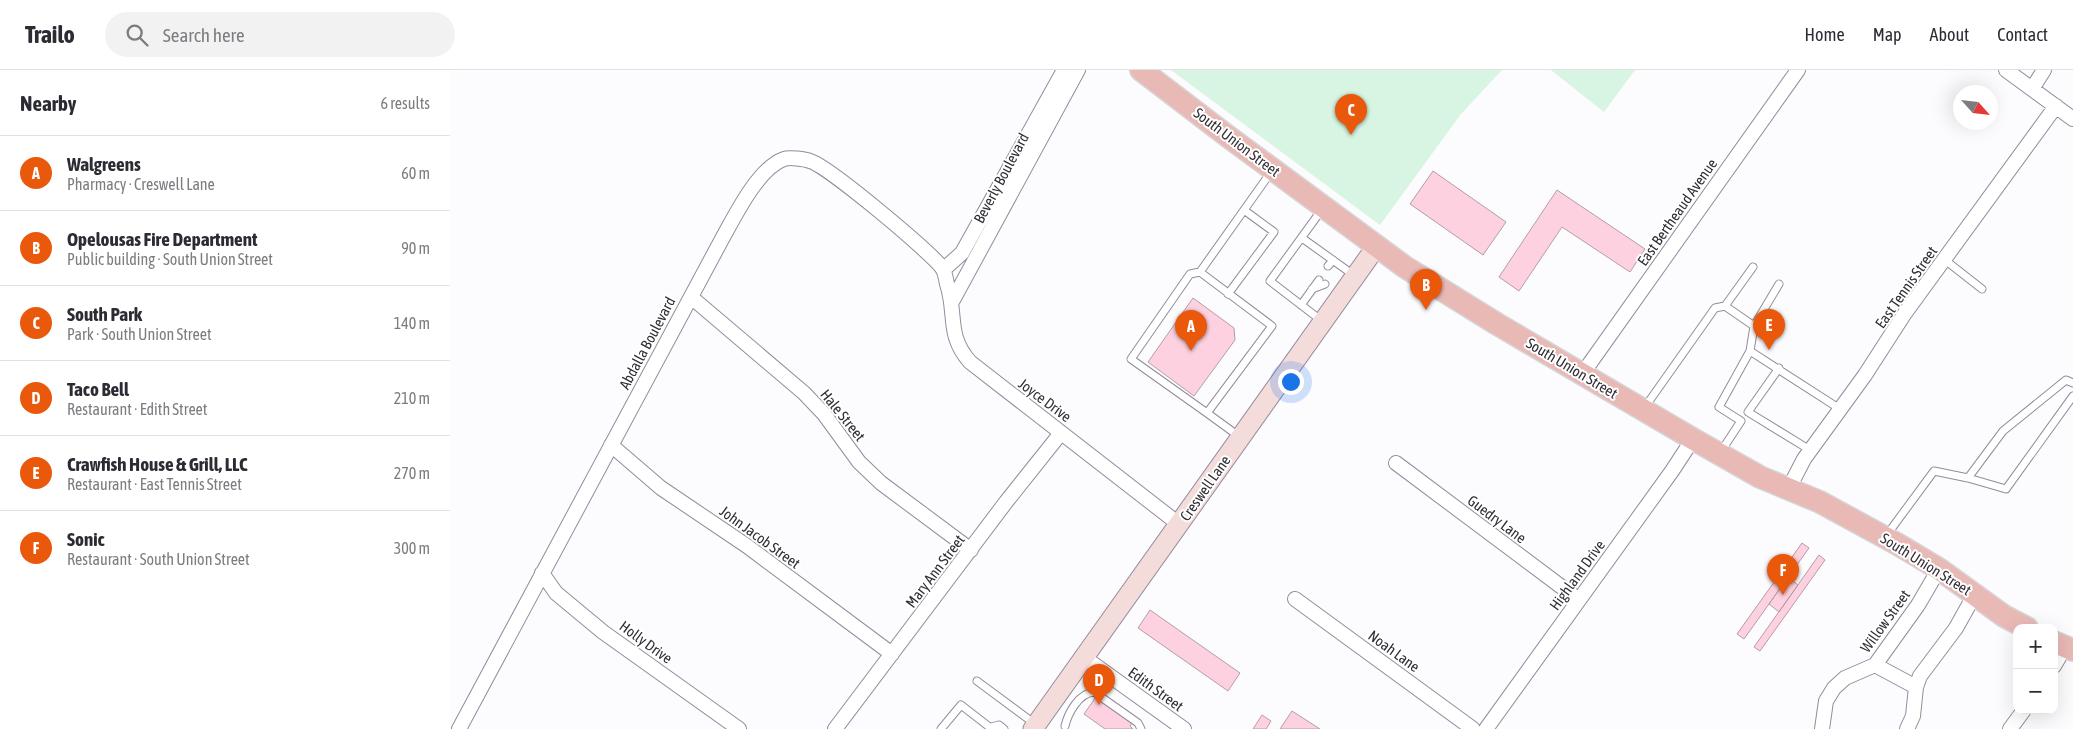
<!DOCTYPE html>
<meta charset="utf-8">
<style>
:root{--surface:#fff;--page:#f2f2f3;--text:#2b2b33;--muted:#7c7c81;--line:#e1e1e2;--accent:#ea580c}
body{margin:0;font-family:"Asap Condensed",sans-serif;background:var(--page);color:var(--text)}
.controls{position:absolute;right:15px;bottom:15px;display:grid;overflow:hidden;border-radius:10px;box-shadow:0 5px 20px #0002}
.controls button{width:45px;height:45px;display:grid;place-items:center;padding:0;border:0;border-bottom:1px solid var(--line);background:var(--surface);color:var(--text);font:25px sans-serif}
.compass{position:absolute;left:1503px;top:15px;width:45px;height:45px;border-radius:50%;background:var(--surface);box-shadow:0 5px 20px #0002;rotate:117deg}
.you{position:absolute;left:840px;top:311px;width:18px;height:18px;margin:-12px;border:4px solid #fff;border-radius:50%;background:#1a73e8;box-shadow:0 0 0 8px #1a73e833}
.badge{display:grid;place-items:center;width:32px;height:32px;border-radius:50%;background:var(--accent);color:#fff;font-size:16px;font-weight:700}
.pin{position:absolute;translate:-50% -41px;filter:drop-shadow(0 1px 2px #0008)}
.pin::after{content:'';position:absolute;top:26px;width:18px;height:15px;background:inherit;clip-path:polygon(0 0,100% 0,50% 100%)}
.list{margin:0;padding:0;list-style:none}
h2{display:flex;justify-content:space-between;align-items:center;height:65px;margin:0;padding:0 20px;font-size:21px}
h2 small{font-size:16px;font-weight:400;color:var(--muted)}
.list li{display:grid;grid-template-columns:32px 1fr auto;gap:15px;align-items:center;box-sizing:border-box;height:75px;padding:0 20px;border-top:1px solid var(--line)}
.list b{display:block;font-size:19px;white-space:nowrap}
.list p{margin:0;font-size:16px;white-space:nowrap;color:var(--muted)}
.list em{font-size:16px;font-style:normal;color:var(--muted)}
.icon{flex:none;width:28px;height:28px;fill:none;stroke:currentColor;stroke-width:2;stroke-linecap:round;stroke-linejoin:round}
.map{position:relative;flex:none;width:1623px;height:659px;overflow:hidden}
header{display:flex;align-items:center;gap:30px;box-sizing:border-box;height:70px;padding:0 25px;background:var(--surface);border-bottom:1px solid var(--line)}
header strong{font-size:24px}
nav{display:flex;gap:28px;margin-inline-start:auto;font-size:18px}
.search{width:350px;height:45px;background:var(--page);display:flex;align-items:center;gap:12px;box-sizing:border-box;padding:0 18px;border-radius:28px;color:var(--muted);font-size:19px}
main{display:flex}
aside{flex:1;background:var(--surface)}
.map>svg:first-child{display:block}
.green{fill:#d7f5e2}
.building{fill:#fed1e1;stroke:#b39ea5}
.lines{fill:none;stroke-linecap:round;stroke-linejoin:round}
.lane-casing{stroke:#938c9d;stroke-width:9}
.street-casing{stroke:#938c9d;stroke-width:16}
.secondary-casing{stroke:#938c9d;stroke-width:21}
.primary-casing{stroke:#d6d5d7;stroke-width:24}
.lane{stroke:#fff;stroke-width:7}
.street{stroke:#fff;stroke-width:14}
.secondary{stroke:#f4dcdb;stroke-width:19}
.primary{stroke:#e9b9b6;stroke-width:21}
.labels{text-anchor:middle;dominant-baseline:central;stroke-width:4;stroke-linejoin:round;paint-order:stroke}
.street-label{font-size:15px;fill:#312e35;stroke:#fff}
</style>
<header>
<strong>Trailo</strong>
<div class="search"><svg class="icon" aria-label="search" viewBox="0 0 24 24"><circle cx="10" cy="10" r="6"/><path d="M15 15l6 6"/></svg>Search here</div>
<nav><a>Home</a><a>Map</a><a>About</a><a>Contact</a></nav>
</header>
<main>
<aside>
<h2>Nearby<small>6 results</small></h2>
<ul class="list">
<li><span class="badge">A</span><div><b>Walgreens</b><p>Pharmacy · Creswell Lane</p></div><em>60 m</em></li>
<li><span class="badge">B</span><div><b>Opelousas Fire Department</b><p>Public building · South Union Street</p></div><em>90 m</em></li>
<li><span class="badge">C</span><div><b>South Park</b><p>Park · South Union Street</p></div><em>140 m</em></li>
<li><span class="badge">D</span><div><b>Taco Bell</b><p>Restaurant · Edith Street</p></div><em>210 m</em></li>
<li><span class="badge">E</span><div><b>Crawfish House &amp; Grill, LLC</b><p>Restaurant · East Tennis Street</p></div><em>270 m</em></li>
<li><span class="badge">F</span><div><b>Sonic</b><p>Restaurant · South Union Street</p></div><em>300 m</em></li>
</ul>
</aside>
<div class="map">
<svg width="1623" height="659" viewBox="0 0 1623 659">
<rect width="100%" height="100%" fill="#fcfbfe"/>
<path class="green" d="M721,0H1052L1011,44L930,155Z
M1101,0H1185L1154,42Z"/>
<path class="building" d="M983,101L1056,152L1033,185L960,134Z
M1107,120L1195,179L1180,202L1112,157L1069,221L1049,207Z
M743,228L784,258L785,270L744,326L698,292Z
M1352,473L1359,478L1294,569L1287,564Z
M1369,485L1375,490L1310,581L1304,577Z
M1338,507L1348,515L1329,542L1319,534Z
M700,540L790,603L778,621L688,558Z
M646,627L682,653L680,656L683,659H655L634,644Z
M842,641L870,659H830Z
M812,645L821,651L816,659H803Z"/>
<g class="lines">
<defs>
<path id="lane" d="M852,168L905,206
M1495,190L1532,219
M878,196L883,190
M1303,197L1275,236L1304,256
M750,202L740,204L681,289L757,343
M862,219L875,214
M778,224L824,162L794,140
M851,235L869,210
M872,251L820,211L873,138
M1300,281L1304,256L1329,214
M1329,298L1298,342L1360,380
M1195,337L1265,238L1275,236
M790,367L757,343L822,256L750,202L821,102
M1270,383L1291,351L1269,337L1300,281L1390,339
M1518,408L1553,361L1616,310L1623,313
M1436,466L1484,401L1518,408L1556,419L1623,326
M527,611L585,654
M615,656C618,643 629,623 644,622L688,653L691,659
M541,657L549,655L554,659
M491,659L511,635L542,659"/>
<path id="street" d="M1556,0L1623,49
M1582,19L1594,0
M493,200L512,183L614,0
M241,227L354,323L374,344L409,392L431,413L521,480
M503,230L628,0
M1133,303L1348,0
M161,375L211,418L297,476L442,584
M946,393L1129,530
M1338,420L1354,389L1415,305L1455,243L1606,36
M92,503L106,523L153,562L289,659
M845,529L1023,659
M635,588L734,659
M1425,595L1466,617
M1604,596L1615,577
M9,659L272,169C285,146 308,98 334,89C339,87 355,89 360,91C378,96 482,183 493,199C495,203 496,209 497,214C507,244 496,265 520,292L730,455
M385,659L556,432L611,363
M1036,659L1222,401L1243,369
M1372,659L1376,631L1384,618L1395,608L1425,595L1468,535L1489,499
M1457,659L1463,646L1466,617L1470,606L1506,558L1525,524
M1560,659L1574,640"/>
<path id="secondary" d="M583,659L926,177"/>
<path id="primary" d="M691,0L776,65L955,197L1047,254L1243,369L1310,407L1370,432L1449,475L1489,499L1554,546L1577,558
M1604,572L1623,580"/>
</defs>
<use href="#lane" class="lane-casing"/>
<use href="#street" class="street-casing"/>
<use href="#secondary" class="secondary-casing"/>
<use href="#primary" class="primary-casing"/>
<use href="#lane" class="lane"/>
<use href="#street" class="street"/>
<use href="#secondary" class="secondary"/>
<use href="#primary" class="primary"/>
</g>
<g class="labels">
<g class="street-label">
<text transform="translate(787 72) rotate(37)">South Union Street</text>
<text transform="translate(551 108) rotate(-62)">Beverly Boulevard</text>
<text transform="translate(1227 142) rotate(-55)">East Bertheaud Avenue</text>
<text transform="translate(1456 217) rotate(-55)">East Tennis Street</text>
<text transform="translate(197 273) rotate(-62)">Abdalla Boulevard</text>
<text transform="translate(1122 298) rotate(31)">South Union Street</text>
<text transform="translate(595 330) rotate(37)">Joyce Drive</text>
<text transform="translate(393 345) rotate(51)">Hale Street</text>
<text transform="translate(755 418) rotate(-55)">Creswell Lane</text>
<text transform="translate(1047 449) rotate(37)">Guedry Lane</text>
<text transform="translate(310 467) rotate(36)">John Jacob Street</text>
<text transform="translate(1476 494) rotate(32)">South Union Street</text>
<text transform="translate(485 501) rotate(-53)">Mary Ann Street</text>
<text transform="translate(1127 505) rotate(-54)">Highland Drive</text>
<text transform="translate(1435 551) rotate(-54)">Willow Street</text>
<text transform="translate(196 572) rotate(36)">Holly Drive</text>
<text transform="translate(944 581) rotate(36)">Noah Lane</text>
<text transform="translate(706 619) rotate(36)">Edith Street</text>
</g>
</g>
</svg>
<div class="controls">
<button>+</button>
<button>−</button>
</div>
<svg class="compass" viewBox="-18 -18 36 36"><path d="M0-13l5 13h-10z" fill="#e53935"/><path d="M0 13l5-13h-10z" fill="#7c7c81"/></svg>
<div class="you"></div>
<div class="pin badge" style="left:741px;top:281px">A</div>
<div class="pin badge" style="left:976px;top:240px">B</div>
<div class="pin badge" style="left:901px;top:65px">C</div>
<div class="pin badge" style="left:649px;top:635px">D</div>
<div class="pin badge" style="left:1319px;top:280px">E</div>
<div class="pin badge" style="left:1333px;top:525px">F</div>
</div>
</main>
